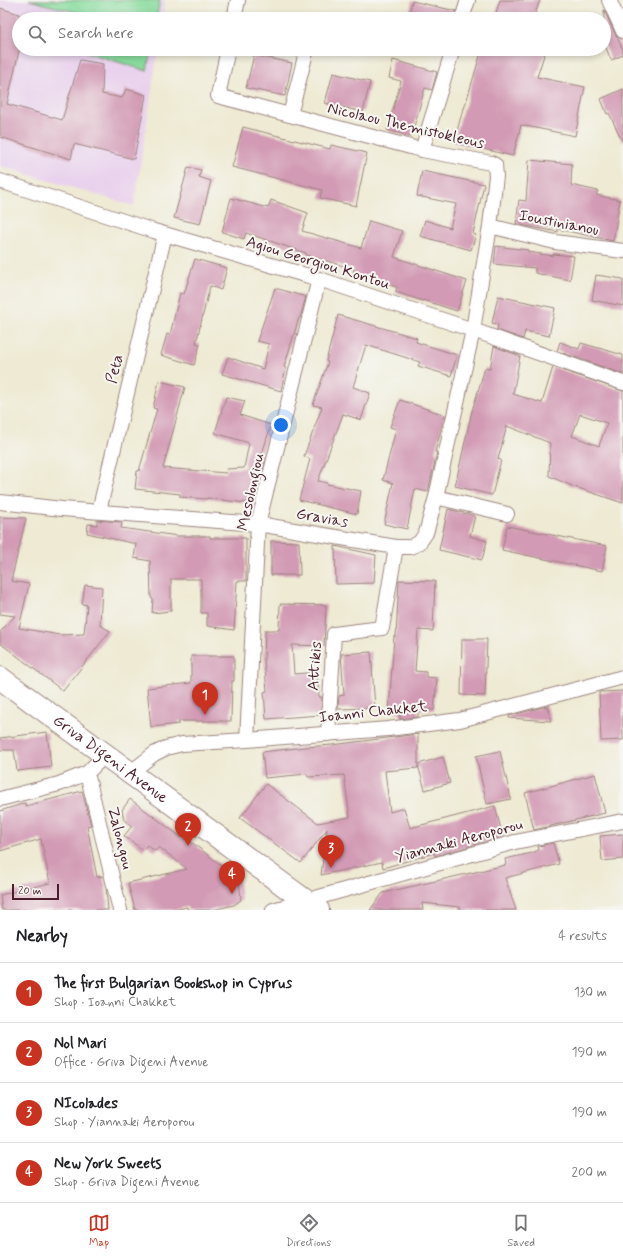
<!DOCTYPE html>
<meta charset="utf-8">
<style>
:root{--surface:#fff;--page:#f6f6f6;--text:#202124;--muted:#757577;--line:#e0e0e0;--accent:#c8321e}
body{margin:0;font-family:Mynerve,sans-serif;background:var(--page);color:var(--text)}
.scale{position:absolute;left:12px;bottom:10px;width:47px;box-sizing:border-box;padding-left:4px;border:2px solid #4a1f2b;border-top:0;font-size:11px;line-height:14px;white-space:nowrap;color:#4a1f2b;-webkit-text-stroke:3px #f6f6f2;paint-order:stroke}
.you{position:absolute;left:281px;top:425px;width:14px;height:14px;margin:-10px;border:3px solid #fff;border-radius:50%;background:#1a73e8;box-shadow:0 0 0 6px #1a73e833}
.badge{display:grid;place-items:center;width:26px;height:26px;border-radius:50%;background:var(--accent);color:#fff;font-size:13px;font-weight:700}
.pin{position:absolute;translate:-50% -33px;filter:drop-shadow(0 1px 2px #0008)}
.pin::after{content:'';position:absolute;top:21px;width:14px;height:12px;background:inherit;clip-path:polygon(0 0,100% 0,50% 100%)}
.list{margin:0;padding:0;list-style:none}
h2{display:flex;justify-content:space-between;align-items:center;height:52px;margin:0;padding:0 16px;font-size:17px}
h2 small{font-size:13px;font-weight:400;color:var(--muted)}
.list li{display:grid;grid-template-columns:26px 1fr auto;gap:12px;align-items:center;box-sizing:border-box;height:60px;padding:0 16px;border-top:1px solid var(--line)}
.list b{display:block;font-size:15px;white-space:nowrap}
.list p{margin:0;font-size:13px;white-space:nowrap;color:var(--muted)}
.list em{font-size:13px;font-style:normal;color:var(--muted)}
.icon{flex:none;width:22px;height:22px;fill:none;stroke:currentColor;stroke-width:2;stroke-linecap:round;stroke-linejoin:round}
.map{position:relative;flex:none;width:623px;height:910px;overflow:hidden}
.search{position:absolute;background:var(--surface);box-shadow:0 2px 6px #0003;left:12px;right:12px;top:12px;height:44px;display:flex;align-items:center;gap:10px;box-sizing:border-box;padding:0 14px;border-radius:22px;color:var(--muted);font-size:15px}
.sheet{height:292px;background:var(--surface)}
nav{display:flex;justify-content:space-around;align-items:center;box-sizing:border-box;height:56px;border-top:1px solid var(--line);background:var(--surface);font-size:11px;color:var(--muted)}
nav a{display:grid;justify-items:center;gap:2px}
nav .on{color:var(--accent)}
.map>svg:first-child{display:block}
.built{fill:#e9d2ed}
.green{fill:#88db9d;stroke:#697d64}
.building{fill:#d29ab4;fill-rule:evenodd}
.lines{fill:none;stroke-linecap:round;stroke-linejoin:round}
.minor-casing{stroke:#9c847f;stroke-width:16}
.primary-casing{stroke:#9c847f;stroke-width:24}
.minor{stroke:#fff;stroke-width:14}
.primary{stroke:#fff;stroke-width:22}
.labels{text-anchor:middle;dominant-baseline:central;stroke-width:4;stroke-linejoin:round;paint-order:stroke}
.street-label{font-size:16px;fill:#4a1f2b;stroke:#f6f6f2}
</style>
<div class="map">
<svg width="623" height="910" viewBox="0 0 623 910">
<rect width="100%" height="100%" fill="#f6f6f2"/>
<filter id="ink" filterUnits="userSpaceOnUse"><feTurbulence type="fractalNoise" baseFrequency=".025" numOctaves="2"/><feDisplacementMap in="SourceGraphic" scale="8" xChannelSelector="R" yChannelSelector="G"/><feConvolveMatrix kernelMatrix="1 2 1 2 8 2 1 2 1" color-interpolation-filters="sRGB"/></filter>
<filter id="wash" filterUnits="userSpaceOnUse"><feTurbulence type="fractalNoise" baseFrequency=".012" numOctaves="4" result="noise"/><feDisplacementMap in="SourceGraphic" scale="16" xChannelSelector="R" yChannelSelector="G"/><feGaussianBlur stdDeviation="0.9" result="paint"/><feColorMatrix in="noise" values="0 0 0 0 0 0 0 0 0 0 0 0 0 0 0 0 0 1.4 0 .05"/><feComposite in="paint" operator="in"/></filter>
<g filter="url(#wash)">
<rect width="100%" height="100%" fill="#eeead3"/>
<path class="built" d="M0,0H165L162,19H19V49H158L134,206L0,166Z"/>
<path class="green" d="M29,0H160L156,19H93L94,17Z
M87,49H151L147,71L86,52Z"/>
<g id="blocks">
<path class="building" d="M500,0H540L533,19H494Z
M412,1L456,11L454,19H408Z
M0,8L19,14V51L7,104L62,120L80,60L103,64L102,94L122,98L126,89L146,95L134,159L74,144L71,159L0,137Z
M604,10L623,50V55L611,60L604,43Z
M482,49H546L537,77L585,87L575,136L521,125L513,156L454,142L463,109H464Z
M254,55L292,63L285,96L246,88Z
M393,60L437,72L432,90L425,88L411,137L387,130L401,81L389,78Z
M333,73L370,82L363,112L325,103Z
M623,89V143L609,113L607,114L601,99Z
M243,127L330,149L331,145L367,153L356,206L320,198L322,190L232,167Z
M529,160L572,164L571,185L598,191L596,195L620,200L613,241L558,229V232L516,224L519,200L526,201Z
M188,167L201,170L199,177L211,181L200,224L174,218Z
M422,171L484,184L473,234L476,235L471,250L420,236L425,220L450,228L456,204L417,196Z
M231,198L268,208L271,200L308,213L302,231L361,248L369,221L402,231L394,257L467,281L457,311L423,300V301L396,292L397,287L353,274L354,269L306,255V253L246,233L244,239L222,232Z
M496,246L528,250V252L553,256V254L574,256L570,280L535,273V268L494,264Z
M195,259L227,268L221,290L210,286L196,343L200,344L194,365L161,355L167,334L170,335L180,293L184,294Z
M596,275L623,279V306L592,300Z
M275,288L306,297L300,318H299L284,367L286,368L281,391L222,374L228,357L263,369L269,344L257,341Z
M498,296L555,308L549,336L525,331L523,339L497,330L498,325L492,323Z
M338,315L417,338L416,342L457,355L451,376L418,366L420,362L366,345L353,387L370,393L361,420L343,414L318,481L327,483V484L361,491L357,514L299,500L310,459L304,456L322,407L313,405L328,362L326,361Z
M560,342L579,349L581,343L623,355V374L557,351Z
M494,346L520,356L513,394L542,403L553,367L623,391V503L572,486L549,476L550,443L507,426L498,459L501,460L492,495L455,486L472,411L485,368L490,369ZM580,414L607,423L599,446L572,436Z
M159,381L185,387L163,468L226,473L227,469L244,468L249,443L215,433L226,397L245,401L240,415L271,425L261,457L265,459L255,498L245,503L207,498V499L180,497V494L135,489L137,471H139L157,409L153,408Z
M400,400L445,415L435,452H437L428,492L415,489L407,529L384,524L393,483L383,480L396,429L390,427Z
M448,509L475,516L470,536L487,541L482,560L439,550Z
M0,517L26,518L11,581L29,584L19,628L60,635L84,634L87,605L82,604L85,585L102,587L100,625L110,631L63,691L0,643V632L15,616L0,614Z
M97,520L122,522L121,528L178,536H210V538H246V581H237L234,630L207,626V613H201V579H171V611L152,613L153,599L151,598L150,561L134,558L136,544L87,533L88,524L97,525Z
M507,526L607,546L602,571L502,550Z
M271,541L299,542L300,575H271Z
M335,546L376,555L374,583L336,584Z
M399,580L435,581L433,631L418,630L415,671L426,672V677L437,678L434,710L418,709V717L400,719V712H389L394,636H396Z
M280,604L326,605L324,646L292,645L294,674L317,672L319,697H322L321,715L266,719L264,692L267,691L264,659L265,630H279Z
M462,639H487L485,696L461,695Z
M371,652L375,708L338,709L339,696L344,695L341,654Z
M191,656H234V681H232L231,721H179V724L151,727L147,688L191,683Z
M623,691V740L601,741L599,692Z
M547,706L551,721L509,718V716Z
M47,732L51,767L17,771L14,750H0V738Z
M418,734V764L443,757L450,783L425,790L418,765V768L385,771L390,812L404,808L410,828L495,806L503,837L435,856L434,853L383,868L382,862L321,875L327,829L301,863L240,818L266,784L318,823L350,817L344,775L308,777L307,774L265,778L262,752L306,747L332,745Z
M500,751L511,799L487,804L476,756Z
M595,774L605,813L534,830L525,793Z
M82,791L91,825L87,826L97,877L103,876L106,888L108,910H2L0,895L50,883L41,839L0,851V811L25,803L26,806Z
M130,799L185,840L186,838L239,879L241,900L234,905L212,910H188L187,907L174,910H135L128,883L187,869L159,847L155,851L147,845L143,850L124,836L132,826L124,820L122,810Z
M623,834V859L602,861L600,836Z
M553,843L559,864L505,878L516,910H461L460,907L422,903L423,910H370L383,893L506,865L505,859L532,853L539,850L538,846Z"/>
</g>
</g>
<g filter="url(#ink)">
<use href="#blocks" fill-opacity="0" stroke="#9c847f" stroke-width="1"/>
<g class="lines">
<defs>
<path id="minor" d="M609,0L623,31
M234,19L238,0
M462,19L468,0
M290,115L307,49
M422,150L453,49
M0,181L154,231L319,279L473,330L623,383
M490,226L555,242L623,251
M436,497L507,514
M0,502L62,509L258,524L396,547H410L419,543L426,533L436,497L473,330L490,226L496,176L495,165L491,163L422,150L218,96L228,49
M99,511L165,234
M328,734L334,634L382,628L396,547
M247,740L258,524L319,279
M87,773L120,910
M130,773L154,754L166,748L182,744L247,740L388,729L460,720L623,677
M0,799L59,784L87,773L105,755
M273,910L515,842L623,821"/>
<g id="primary">
<path id="s1" d="M0,678L318,910"/>
</g>
</defs>
<use href="#minor" class="minor-casing"/>
<use href="#primary" class="primary-casing"/>
<use href="#minor" class="minor"/>
<use href="#primary" class="primary"/>
</g>
</g>
<g class="labels">
<g class="street-label">
<text transform="translate(406 126) rotate(13)">Nicolaou Themistokleous</text>
<text transform="translate(559 223) rotate(11)">Ioustinianou</text>
<text transform="translate(318 263) rotate(17)">Agiou Georgiou Kontou</text>
<text transform="translate(115 369) rotate(-76)">Peta</text>
<text transform="translate(251 492) rotate(-78)">Mesolongiou</text>
<text transform="translate(322 518) rotate(10)">Gravias</text>
<text transform="translate(315 666) rotate(-86)">Attikis</text>
<text transform="translate(373 712) rotate(-6)">Ioanni Chakket</text>
<text stroke="none"><textPath href="#s1" startOffset="137">Griva Digeni Avenue</textPath></text>
<text transform="translate(120 838) rotate(76)">Zalongou</text>
<text transform="translate(459 841) rotate(-15)">Yiannaki Aeroporou</text>
</g>
</g>
</svg>
<div class="scale">20 m</div>
<div class="you"></div>
<div class="pin badge" style="left:205px;top:715px">1</div>
<div class="pin badge" style="left:188px;top:846px">2</div>
<div class="pin badge" style="left:331px;top:868px">3</div>
<div class="pin badge" style="left:232px;top:894px">4</div>
<div class="search"><svg class="icon" aria-label="search" viewBox="0 0 24 24"><circle cx="10" cy="10" r="6"/><path d="M15 15l6 6"/></svg>Search here</div>
</div>
<section class="sheet">
<h2>Nearby<small>4 results</small></h2>
<ul class="list">
<li><span class="badge">1</span><div><b>The first Bulgarian Bookshop in Cyprus</b><p>Shop · Ioanni Chakket</p></div><em>130 m</em></li>
<li><span class="badge">2</span><div><b>Nol Mari</b><p>Office · Griva Digeni Avenue</p></div><em>190 m</em></li>
<li><span class="badge">3</span><div><b>NIcolades</b><p>Shop · Yiannaki Aeroporou</p></div><em>190 m</em></li>
<li><span class="badge">4</span><div><b>New York Sweets</b><p>Shop · Griva Digeni Avenue</p></div><em>200 m</em></li>
</ul>
</section>
<nav>
<a class="on"><svg class="icon" aria-label="map" viewBox="0 0 24 24"><path d="M3 6l6-2 6 2 6-2v14l-6 2-6-2-6 2zM9 4v14M15 6v14"/></svg>Map</a>
<a><svg class="icon" aria-label="directions" viewBox="0 0 24 24"><path d="M12 3l9 9-9 9-9-9zM9 14v-3h6M13 9l2 2-2 2"/></svg>Directions</a>
<a><svg class="icon" aria-label="saved" viewBox="0 0 24 24"><path d="M7 4h10v16l-5-4-5 4z"/></svg>Saved</a>
</nav>
